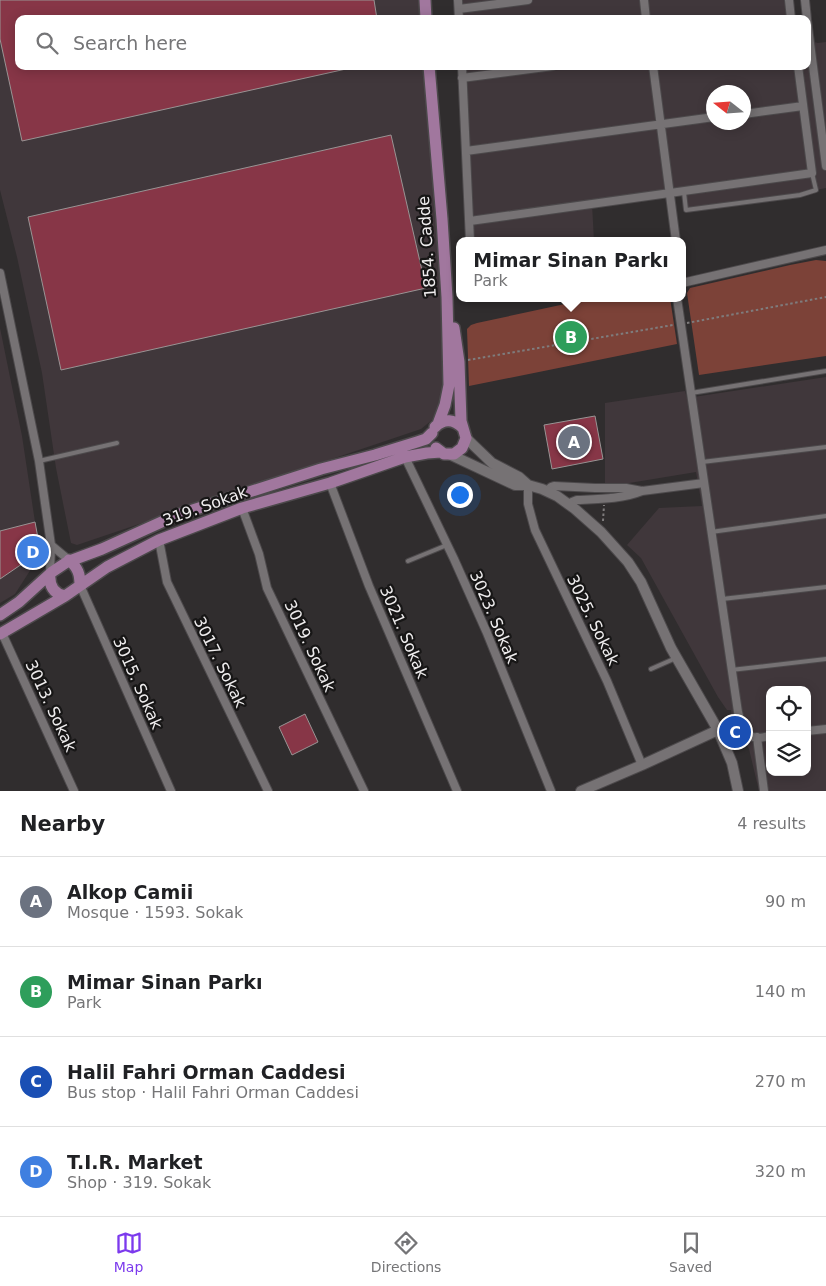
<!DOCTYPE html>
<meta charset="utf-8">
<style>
:root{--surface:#fff;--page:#f2f2f2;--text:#202124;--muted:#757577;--line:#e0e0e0;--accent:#7c3aed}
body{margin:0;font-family:"DejaVu Sans",sans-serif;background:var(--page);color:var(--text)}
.controls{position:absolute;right:15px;bottom:15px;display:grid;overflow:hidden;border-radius:10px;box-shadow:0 2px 12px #0003}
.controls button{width:45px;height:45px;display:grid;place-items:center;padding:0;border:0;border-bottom:1px solid var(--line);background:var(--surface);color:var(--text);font:25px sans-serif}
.compass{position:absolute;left:706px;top:85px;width:45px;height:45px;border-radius:50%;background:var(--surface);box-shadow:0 2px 12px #0003;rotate:287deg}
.you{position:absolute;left:459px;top:494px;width:18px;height:18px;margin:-12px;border:4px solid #fff;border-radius:50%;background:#1a73e8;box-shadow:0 0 0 8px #1a73e833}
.badge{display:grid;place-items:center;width:32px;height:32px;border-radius:50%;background:var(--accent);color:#fff;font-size:16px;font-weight:700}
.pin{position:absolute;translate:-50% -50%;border:2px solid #fff;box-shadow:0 1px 5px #0006}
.popup{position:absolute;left:456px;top:237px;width:230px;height:65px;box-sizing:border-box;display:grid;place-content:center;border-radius:10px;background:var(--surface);filter:drop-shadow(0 1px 4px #0005);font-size:16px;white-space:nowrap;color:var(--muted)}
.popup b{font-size:19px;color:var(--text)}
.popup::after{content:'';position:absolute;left:50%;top:100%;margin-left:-10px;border:10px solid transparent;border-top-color:var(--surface)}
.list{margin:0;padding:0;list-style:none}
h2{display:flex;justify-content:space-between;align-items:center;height:65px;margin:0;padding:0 20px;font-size:21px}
h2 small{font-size:16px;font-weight:400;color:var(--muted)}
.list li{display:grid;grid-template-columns:32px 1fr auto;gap:15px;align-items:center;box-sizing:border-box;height:90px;padding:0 20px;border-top:1px solid var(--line)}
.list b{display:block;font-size:19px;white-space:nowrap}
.list p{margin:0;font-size:16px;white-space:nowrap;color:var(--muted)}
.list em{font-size:16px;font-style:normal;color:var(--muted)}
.icon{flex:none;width:28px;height:28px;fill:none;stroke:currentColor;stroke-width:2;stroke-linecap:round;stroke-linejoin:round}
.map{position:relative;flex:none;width:826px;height:791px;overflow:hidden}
.search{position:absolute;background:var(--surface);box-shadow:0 2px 12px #0003;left:15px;right:15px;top:15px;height:55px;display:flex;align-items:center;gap:12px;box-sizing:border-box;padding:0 18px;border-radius:10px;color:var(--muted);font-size:19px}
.sheet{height:425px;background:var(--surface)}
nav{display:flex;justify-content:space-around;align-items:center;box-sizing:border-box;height:70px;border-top:1px solid var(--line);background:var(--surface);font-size:14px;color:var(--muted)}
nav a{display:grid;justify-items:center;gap:2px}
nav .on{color:var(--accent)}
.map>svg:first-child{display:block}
.built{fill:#40373b;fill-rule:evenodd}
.green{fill:#7c4238}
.building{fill:#873647;stroke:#999494}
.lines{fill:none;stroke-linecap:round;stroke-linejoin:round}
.service-casing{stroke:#4c494b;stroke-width:6}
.minor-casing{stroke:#4c494b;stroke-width:10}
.secondary-casing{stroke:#4c494b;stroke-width:12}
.primary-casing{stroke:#4c494b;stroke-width:14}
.path{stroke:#7f7c7d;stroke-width:2;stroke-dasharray:2.5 2.5;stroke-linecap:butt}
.service{stroke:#767274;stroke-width:4}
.minor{stroke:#767274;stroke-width:8}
.secondary{stroke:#767274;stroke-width:10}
.primary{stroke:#a1779e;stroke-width:11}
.labels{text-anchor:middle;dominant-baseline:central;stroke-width:4.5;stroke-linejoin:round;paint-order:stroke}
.street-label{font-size:16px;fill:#efedee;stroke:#171616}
</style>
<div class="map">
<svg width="826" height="791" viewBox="0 0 826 791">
<rect width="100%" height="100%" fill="#302d2e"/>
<path class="built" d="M0,0H422L423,19H19V66H427L445,360L443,389L438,407L432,420L421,429L77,545L71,543L56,468L42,373L17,257L0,190Z
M458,0H789L791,19H459Z
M807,40L818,43L826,42V188L816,190L800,195L686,210L684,192L592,204L594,241H470L462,66H807ZM714,92H744V122H714Z
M0,328L22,436L40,555L15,594L0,603Z
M826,377V791H759L749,749L732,718L731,710H727L718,697L641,558L627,545L659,508L702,506L696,472L605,487V403L685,391L687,398ZM770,690H807V772H770Z"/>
<path class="green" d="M816,260L826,261V356L699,375L687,293L690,288L790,265Z
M593,298H670L677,344L469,386L467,329L471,325L477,323Z"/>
<path class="building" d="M0,0H374L377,19H19V66H346V69L22,141L0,39Z
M391,135L426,288L61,370L28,217Z
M595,416L603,459L552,469L544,425Z
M35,522L40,549L38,553L0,579V531Z
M305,714L318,742L292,755L279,727Z"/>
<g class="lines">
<defs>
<path id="service" d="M684,192L686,210L800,195L816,190L812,173
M691,393L826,371
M39,461L117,443
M702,462L826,447
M711,532L826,516
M408,561L447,545
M722,599L826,587
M651,669L676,658
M731,670L826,659"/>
<path id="minor" d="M458,0L459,19
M644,0L646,19
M789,0L791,19
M805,0L807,19
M459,9L528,0
M807,20L826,166
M462,66L470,241
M653,66L676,241
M462,78L553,66
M744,114L803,106
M466,151L714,117
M470,221L812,173L798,66
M0,273L39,461L51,545L50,574
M682,283L826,250
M677,298L738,712C740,720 744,734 753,737C758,739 765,737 770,736
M405,457L454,559L487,633L551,791
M330,483L369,586L457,791
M528,485V504L535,530L607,681L642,765
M547,491L551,487L554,486L595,488H626L642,491L704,483
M570,505L572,502L577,500C599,499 622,499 642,491
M242,508L259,554L267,588L364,791
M159,540L167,582L268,791
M51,545L69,560
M80,585L171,791
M2,633L74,791
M807,731L826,729
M757,737L764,791"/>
<path id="secondary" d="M466,438L492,463L519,477L528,485
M449,454L515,485H528L542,489L557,496L575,509L601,532L628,562L641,582L671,648L718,730L732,763L738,791
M581,791L642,765L718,730"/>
<path id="primary" d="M425,0L426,19
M429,66L442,219L447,297L449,385L445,405L438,424
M435,427C444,418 454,419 463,428
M436,448L444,454H454L462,448L466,438L461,421L459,362L454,328
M69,560C78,568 80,574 80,585
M50,574C49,585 53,594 65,596
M0,615L19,602L52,572L67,562L102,549L177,515L321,469L375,455L417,442L426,439L432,433
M0,634L65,596L107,567L159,540L242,508L330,483L405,457L427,453L441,452"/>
</defs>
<use href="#service" class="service-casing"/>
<use href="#minor" class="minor-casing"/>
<use href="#secondary" class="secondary-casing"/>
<use href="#primary" class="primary-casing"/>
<path class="path" d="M687,323L826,297
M468,360L673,325
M603,521L604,505"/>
<use href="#service" class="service"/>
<use href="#minor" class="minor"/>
<use href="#secondary" class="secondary"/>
<use href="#primary" class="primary"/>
</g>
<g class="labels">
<g class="street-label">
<text transform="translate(427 247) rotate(-94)">1854. Cadde</text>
<text transform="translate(205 506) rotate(-20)">319. Sokak</text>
<text transform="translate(494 617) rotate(67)">3023. Sokak</text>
<text transform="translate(593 620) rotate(64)">3025. Sokak</text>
<text transform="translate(404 632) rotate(67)">3021. Sokak</text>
<text transform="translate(310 646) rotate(65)">3019. Sokak</text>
<text transform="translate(220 662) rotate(64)">3017. Sokak</text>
<text transform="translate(138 683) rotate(66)">3015. Sokak</text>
<text transform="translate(51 706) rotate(65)">3013. Sokak</text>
</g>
</g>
</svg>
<div class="controls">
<button><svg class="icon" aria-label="locate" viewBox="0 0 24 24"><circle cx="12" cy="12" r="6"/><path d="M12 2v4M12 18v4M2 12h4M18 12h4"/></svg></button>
<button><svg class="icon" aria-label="layers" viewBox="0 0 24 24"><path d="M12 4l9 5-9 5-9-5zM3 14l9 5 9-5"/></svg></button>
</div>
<svg class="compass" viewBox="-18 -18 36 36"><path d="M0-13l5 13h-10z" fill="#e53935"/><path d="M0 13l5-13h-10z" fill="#757577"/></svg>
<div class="you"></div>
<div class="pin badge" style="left:574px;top:442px;background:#6b7280">A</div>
<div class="pin badge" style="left:571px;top:337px;background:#2e9e5b">B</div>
<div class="popup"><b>Mimar Sinan Parkı</b>Park</div>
<div class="pin badge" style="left:735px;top:732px;background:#1a4fb4">C</div>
<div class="pin badge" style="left:33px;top:552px;background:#3f7fe0">D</div>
<div class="search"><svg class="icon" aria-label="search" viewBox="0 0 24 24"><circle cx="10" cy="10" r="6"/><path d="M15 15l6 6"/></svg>Search here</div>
</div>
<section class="sheet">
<h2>Nearby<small>4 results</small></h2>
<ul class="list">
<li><span class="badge" style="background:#6b7280">A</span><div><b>Alkop Camii</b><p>Mosque · 1593. Sokak</p></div><em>90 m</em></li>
<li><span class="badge" style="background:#2e9e5b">B</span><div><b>Mimar Sinan Parkı</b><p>Park</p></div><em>140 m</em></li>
<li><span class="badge" style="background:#1a4fb4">C</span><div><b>Halil Fahri Orman Caddesi</b><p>Bus stop · Halil Fahri Orman Caddesi</p></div><em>270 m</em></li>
<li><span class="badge" style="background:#3f7fe0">D</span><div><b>T.I.R. Market</b><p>Shop · 319. Sokak</p></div><em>320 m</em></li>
</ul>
</section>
<nav>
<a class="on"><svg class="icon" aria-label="map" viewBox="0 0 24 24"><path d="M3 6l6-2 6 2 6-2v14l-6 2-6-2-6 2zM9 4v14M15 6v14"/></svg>Map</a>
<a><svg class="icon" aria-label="directions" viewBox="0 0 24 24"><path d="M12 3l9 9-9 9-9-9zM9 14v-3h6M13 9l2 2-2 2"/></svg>Directions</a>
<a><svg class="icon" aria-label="saved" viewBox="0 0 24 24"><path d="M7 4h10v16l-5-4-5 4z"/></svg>Saved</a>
</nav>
